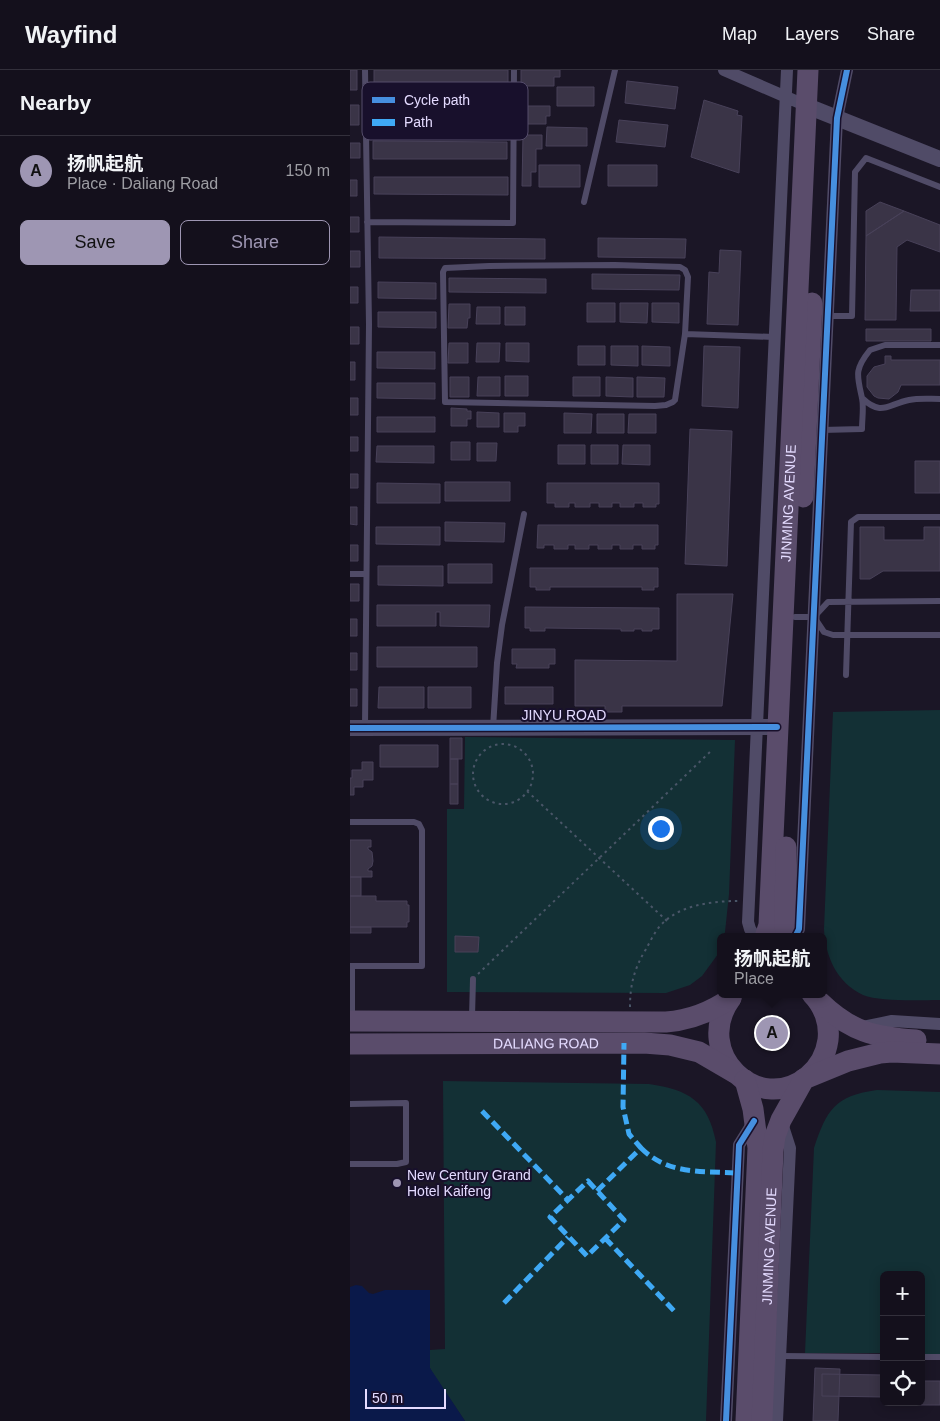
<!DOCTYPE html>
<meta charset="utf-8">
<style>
:root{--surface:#14101c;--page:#211e29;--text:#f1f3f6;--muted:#9d9da3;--line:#33303b;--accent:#9e96b3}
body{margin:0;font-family:Helvetica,"Noto Sans SC",sans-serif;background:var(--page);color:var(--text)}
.controls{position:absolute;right:15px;bottom:15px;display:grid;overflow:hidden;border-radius:8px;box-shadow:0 2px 12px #0003}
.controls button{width:45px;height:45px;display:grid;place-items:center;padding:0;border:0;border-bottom:1px solid var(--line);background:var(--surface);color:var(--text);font:25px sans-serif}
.scale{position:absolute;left:15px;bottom:12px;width:81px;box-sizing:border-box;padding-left:5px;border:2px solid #e4dbff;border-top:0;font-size:14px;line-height:18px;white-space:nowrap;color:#e4dbff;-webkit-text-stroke:4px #18102c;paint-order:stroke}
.you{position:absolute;left:310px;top:758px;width:18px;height:18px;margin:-12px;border:4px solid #fff;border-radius:50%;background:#1a73e8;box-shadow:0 0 0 8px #1a73e833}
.badge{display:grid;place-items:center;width:32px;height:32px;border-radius:50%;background:var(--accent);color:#111;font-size:16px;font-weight:700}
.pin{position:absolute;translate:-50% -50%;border:2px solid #fff;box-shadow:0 1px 5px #0006}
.popup{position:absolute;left:367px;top:863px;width:110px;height:65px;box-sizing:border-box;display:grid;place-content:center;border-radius:8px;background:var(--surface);filter:drop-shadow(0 1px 4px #0005);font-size:16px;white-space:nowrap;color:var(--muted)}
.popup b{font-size:19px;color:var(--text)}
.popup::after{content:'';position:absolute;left:50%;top:100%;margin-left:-10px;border:10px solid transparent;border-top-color:var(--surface)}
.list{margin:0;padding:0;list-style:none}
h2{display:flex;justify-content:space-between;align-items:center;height:65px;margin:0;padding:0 20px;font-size:21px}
h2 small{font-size:16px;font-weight:400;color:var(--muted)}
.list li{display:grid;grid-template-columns:32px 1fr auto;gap:15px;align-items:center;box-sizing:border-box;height:70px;padding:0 20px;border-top:1px solid var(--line)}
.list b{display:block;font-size:19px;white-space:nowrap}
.list p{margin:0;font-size:16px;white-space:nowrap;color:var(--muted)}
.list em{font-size:16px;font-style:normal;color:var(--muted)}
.actions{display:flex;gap:10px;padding:15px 20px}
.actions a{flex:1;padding:11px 0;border:1px solid var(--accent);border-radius:8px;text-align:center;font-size:18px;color:var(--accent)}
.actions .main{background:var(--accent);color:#111}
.icon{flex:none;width:28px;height:28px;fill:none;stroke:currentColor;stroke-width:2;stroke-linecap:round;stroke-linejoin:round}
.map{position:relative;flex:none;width:590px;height:1351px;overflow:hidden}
header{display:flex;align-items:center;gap:30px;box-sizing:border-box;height:70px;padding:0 25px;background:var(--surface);border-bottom:1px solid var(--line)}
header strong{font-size:24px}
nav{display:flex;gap:28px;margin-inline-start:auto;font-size:18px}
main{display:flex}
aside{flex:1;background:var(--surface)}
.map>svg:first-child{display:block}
.green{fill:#133035}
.water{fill:#0a194a}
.building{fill:#3a3447;stroke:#484159}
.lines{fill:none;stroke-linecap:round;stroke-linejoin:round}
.path{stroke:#4a5668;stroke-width:2;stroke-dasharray:2.5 4;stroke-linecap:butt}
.service{stroke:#504b67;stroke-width:6}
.minor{stroke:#504b67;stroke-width:12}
.tertiary{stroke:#504b67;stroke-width:16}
.primary{stroke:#5a4c6b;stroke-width:21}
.quiet{stroke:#3fa9f5;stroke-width:5;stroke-dasharray:10 5;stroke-linecap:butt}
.cycleway-casing{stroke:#18102c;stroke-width:9}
.cycleway{stroke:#468fdf;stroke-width:6}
.poi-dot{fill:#9e96b3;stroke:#18102c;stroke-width:2}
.labels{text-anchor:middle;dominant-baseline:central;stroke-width:4;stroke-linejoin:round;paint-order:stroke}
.street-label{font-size:14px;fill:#e4dbff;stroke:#18102c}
.poi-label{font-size:14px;fill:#e4dbff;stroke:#18102c;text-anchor:start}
.key{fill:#18102c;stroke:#554d6b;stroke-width:1}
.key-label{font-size:14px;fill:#e4dbff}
</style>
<header>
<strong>Wayfind</strong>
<nav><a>Map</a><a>Layers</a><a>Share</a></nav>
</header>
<main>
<aside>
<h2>Nearby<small></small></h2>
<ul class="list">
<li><span class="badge">A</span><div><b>扬帆起航</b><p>Place · Daliang Road</p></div><em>150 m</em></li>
</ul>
<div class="actions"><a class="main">Save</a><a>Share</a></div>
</aside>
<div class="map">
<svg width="590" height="1351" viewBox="0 0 590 1351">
<rect width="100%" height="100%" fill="#1b1626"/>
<path class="green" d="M590,640V930C570,930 530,932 513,925C487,913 475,886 474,859L483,642Z
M115,667L385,670L379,824L375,862L374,867H371V880L352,906L340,915L316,923L97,922V739H114Z
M93,1011L299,1014C339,1020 358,1031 366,1072L356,1351H115L82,1302L80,1298V1280L95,1279Z
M527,1020L590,1022V1284H571V1205H534V1283H455L464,1078C477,1039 485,1026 527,1020Z"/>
<path class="water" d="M6,1215L12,1216L19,1223L23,1224L35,1220H80V1298L115,1351H0V1217Z"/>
<path class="building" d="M0,0H7V20H0Z
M24,0H158V17H24Z
M171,0H210V7H204V16H171Z
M277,11L328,17L325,39L275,33Z
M207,17H244V36H207Z
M354,30L388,41L387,45L392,46L389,103L341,87Z
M0,35H9V55H0Z
M22,35H157V52H22Z
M172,36H200V46H196V54H172Z
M269,50L318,55L315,77L266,72Z
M197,57L237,58V76H196Z
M173,65H192V79H186V102H181V116H172Z
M23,71L157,72V89H23Z
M0,73H10V88H0Z
M189,95H230V117H189Z
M258,95H307V116H258Z
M24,107H158V125L24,124Z
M0,110H7V126H0Z
M530,132L554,141L516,166V141Z
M554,141L590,155V182L557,170L547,177L546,250H515L516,166Z
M0,147H9V162H0Z
M29,167L195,169V189L29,188Z
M248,168L336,169L335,188L248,187Z
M370,180L391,181L388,255L357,254L359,202L369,203Z
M0,181H10V197H0Z
M242,204L330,205L329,220L242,219Z
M99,208L196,209V223L99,222Z
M28,212L86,213V229L28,228Z
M0,217H8V233H0Z
M561,220H590V241H560Z
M237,233H265V252H237Z
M270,233H298L297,253L270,252Z
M302,233H329V253L302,252Z
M99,234H120V248H118L117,258H98Z
M127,237H150V254H126Z
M155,237H175V255H155Z
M28,242H86V258L28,257Z
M0,257H9V274H0Z
M516,259H581V271H516Z
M99,273H118V293H98Z
M127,273H150L149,292H126Z
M156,273H179V292L156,291Z
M228,276H255V295H228Z
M261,276H288V296L261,295Z
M292,276L320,277V296L292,295Z
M354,276L390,277L388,338L352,336Z
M27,282H85V299L27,298Z
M535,286H541V290H590V315H551L548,322L539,329L528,328L524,326L517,317V306L524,297L535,294Z
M0,292H5V310H0Z
M155,306H178V326H155Z
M100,307H119V327H100Z
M128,307H150V326H127Z
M223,307H250V326H223Z
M256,307L283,308V327L256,326Z
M287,307L315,308L314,327H287Z
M27,313H85V329L27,328Z
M0,328H8V345H0Z
M101,338L117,339V341H121V349H117V356H101Z
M127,342L149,343V357H127Z
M154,343H175V356H168V362H154Z
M214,343L242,344L241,363H214Z
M247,344H274V363H247Z
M279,344H306V363H278Z
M27,347H85V362H27Z
M340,359L382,361L377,496L335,494Z
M0,367H8V381H0Z
M101,372H120V390H101Z
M127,373H147L146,391H127Z
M208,375H235V394H208Z
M241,375H268V394H241Z
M273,375H300V395L272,394Z
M27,376H84V393L26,392Z
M565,391H590V423H565Z
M0,404H8V418H0Z
M95,412H160V431H95Z
M27,413L90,414V433H27Z
M197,413H309V434H306V437H293V433H284V437H270V433H262V437H249V433H240V437H225V433H219V437H205V433H197Z
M0,437H7V455L0,454Z
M95,452L155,453L154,472L95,471Z
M188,455H308V475H305V479H292V475H283V479H270V475H262V479H248V475H239V479H225V475H218V479H204V475H194V478H187Z
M26,457H90V475L26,474Z
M510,457H534V470H574V457H590V501H533L520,509H510Z
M0,475H8V491H0Z
M98,494H142V513H98Z
M28,496H93V516L28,515Z
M180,498H308V517H304V520H292V517H200V520H186V517H180Z
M0,514H9V531H0Z
M327,524H383L372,636H272V642H255V636H225V590L327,591Z
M27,535H140L139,557L90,556V542H86V556H27Z
M175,537L309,538V559H302V561H292V559H284V561H271V559L195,558V561H180V558H175Z
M0,549H7V566H0Z
M27,577H127V597H27Z
M162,579H205V594H199V598H166L167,594H162Z
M0,583H7V600H0Z
M29,617H74V638H28Z
M78,617H121V638H78Z
M155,617H203V634H155Z
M0,619H7V636H0Z
M100,668H112V689H100Z
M30,675H88V697H30Z
M100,689H108V714H100Z
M12,692H23V710H13V717H4V725H0V708H2V700H12Z
M100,714H108V734H100Z
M0,770H21V777H18V779L22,782L23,791L22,796L18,799V801H22V807H0Z
M0,807H11V826H0Z
M0,826H26V831H57V835H59V852H57V857H0Z
M0,857H21V863H0Z
M105,866L129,867L128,882H105Z
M465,1298L490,1299L488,1351H463Z
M472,1304L534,1305V1327L472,1326Z
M571,1311H590V1335H561V1332H571Z"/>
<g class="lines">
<path class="path" d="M123 704a30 30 0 1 1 60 0a30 30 0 1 1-60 0Z
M177,721L317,851
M128,904L361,681
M280,937C280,915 284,899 296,879C300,872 304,863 310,856C328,835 362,831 388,831"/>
<path class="service" d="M15,0L19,254L15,656
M234,132L265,0
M17,152L163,153L164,0
M265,195L330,197L335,200L338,207L335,264L325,330L323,332L316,335L305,336L95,332L93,202L95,198L139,196Z
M477,246H502L505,102L516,88L590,117
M335,264L424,267
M512,328C532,347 538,334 559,330C569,328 579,329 590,329
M472,360L512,359C512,349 514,337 512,328C507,305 504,300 520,280L535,275H590
M0,504H16
M590,531L478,532L464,547L474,562L483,565H590
M445,547H464
M496,605L501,452L508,447H590
M143,658L147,593L152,555L174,444
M0,752H64L69,754L72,760V896H0
M122,947L123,909
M2,948V896
M0,1034L56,1033V1092L47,1094H0
M430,1286L534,1287
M571,1287H590"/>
<path class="minor" d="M374,0L457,36
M405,867L400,859L398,852L437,0
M445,867L449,859L487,48L497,0
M513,957L542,951L590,954
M376,1351L389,1075L404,1051
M427,1351L440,1078L431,1050"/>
<path class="tertiary" d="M457,36L590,89
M0,658L427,657"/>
<g class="primary">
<path d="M453,427L462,233"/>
<path id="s1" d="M415,867L419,855L458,0"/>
<path d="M436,867L435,852L436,777"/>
<path d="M381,928C341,983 408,1047 458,1006C469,997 476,984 478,970C480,953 474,936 462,924"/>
<path d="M470,932C501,962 524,967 566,970"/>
<path d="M0,951L316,952C341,950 361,942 381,928"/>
<path id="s2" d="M0,974L294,973L320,975L349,982L385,1003"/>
<path d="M395,1010L403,1039L408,1078L396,1351"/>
<path id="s3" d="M412,1351L423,1081L425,1066L431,1050L454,1009L498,991L530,983L542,982L590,984"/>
</g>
<path class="quiet" d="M132,1041L218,1130
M291,1078C318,1105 352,1101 387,1103
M238,1111L274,1150L237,1186L200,1147Z
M247,1121L291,1078L279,1064L273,1037L274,973
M255,1168L327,1244
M154,1233L218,1167"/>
<defs>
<path id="cycleway" d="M0,658L427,657
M445,867L449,859L487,48L497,0
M376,1351L389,1075L404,1051"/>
</defs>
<use href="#cycleway" class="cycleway-casing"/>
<use href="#cycleway" class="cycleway"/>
</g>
<circle class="poi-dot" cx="47" cy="1113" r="5"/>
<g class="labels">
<g class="street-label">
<text stroke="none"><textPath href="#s1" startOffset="435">JINMING AVENUE</textPath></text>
<text x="214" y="645">JINYU ROAD</text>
<text stroke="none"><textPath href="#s2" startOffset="196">DALIANG ROAD</textPath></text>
<text stroke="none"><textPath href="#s3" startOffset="175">JINMING AVENUE</textPath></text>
</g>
<g class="poi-label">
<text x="57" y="1105">New Century Grand<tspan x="57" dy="16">Hotel Kaifeng</tspan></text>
</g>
</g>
<rect x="12" y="12" width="166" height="58" rx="8" class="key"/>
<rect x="22" y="27" width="23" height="6" fill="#468fdf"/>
<rect x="22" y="49" width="23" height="7" fill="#3fa9f5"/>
<g class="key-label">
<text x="54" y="35">Cycle path</text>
<text x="54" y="57">Path</text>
</g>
</svg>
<div class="controls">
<button>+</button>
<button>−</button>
<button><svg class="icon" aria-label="locate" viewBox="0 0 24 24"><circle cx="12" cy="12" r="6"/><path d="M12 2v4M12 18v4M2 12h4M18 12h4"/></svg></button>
</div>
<div class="scale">50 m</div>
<div class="you"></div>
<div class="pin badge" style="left:422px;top:963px">A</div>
<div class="popup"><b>扬帆起航</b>Place</div>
</div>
</main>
